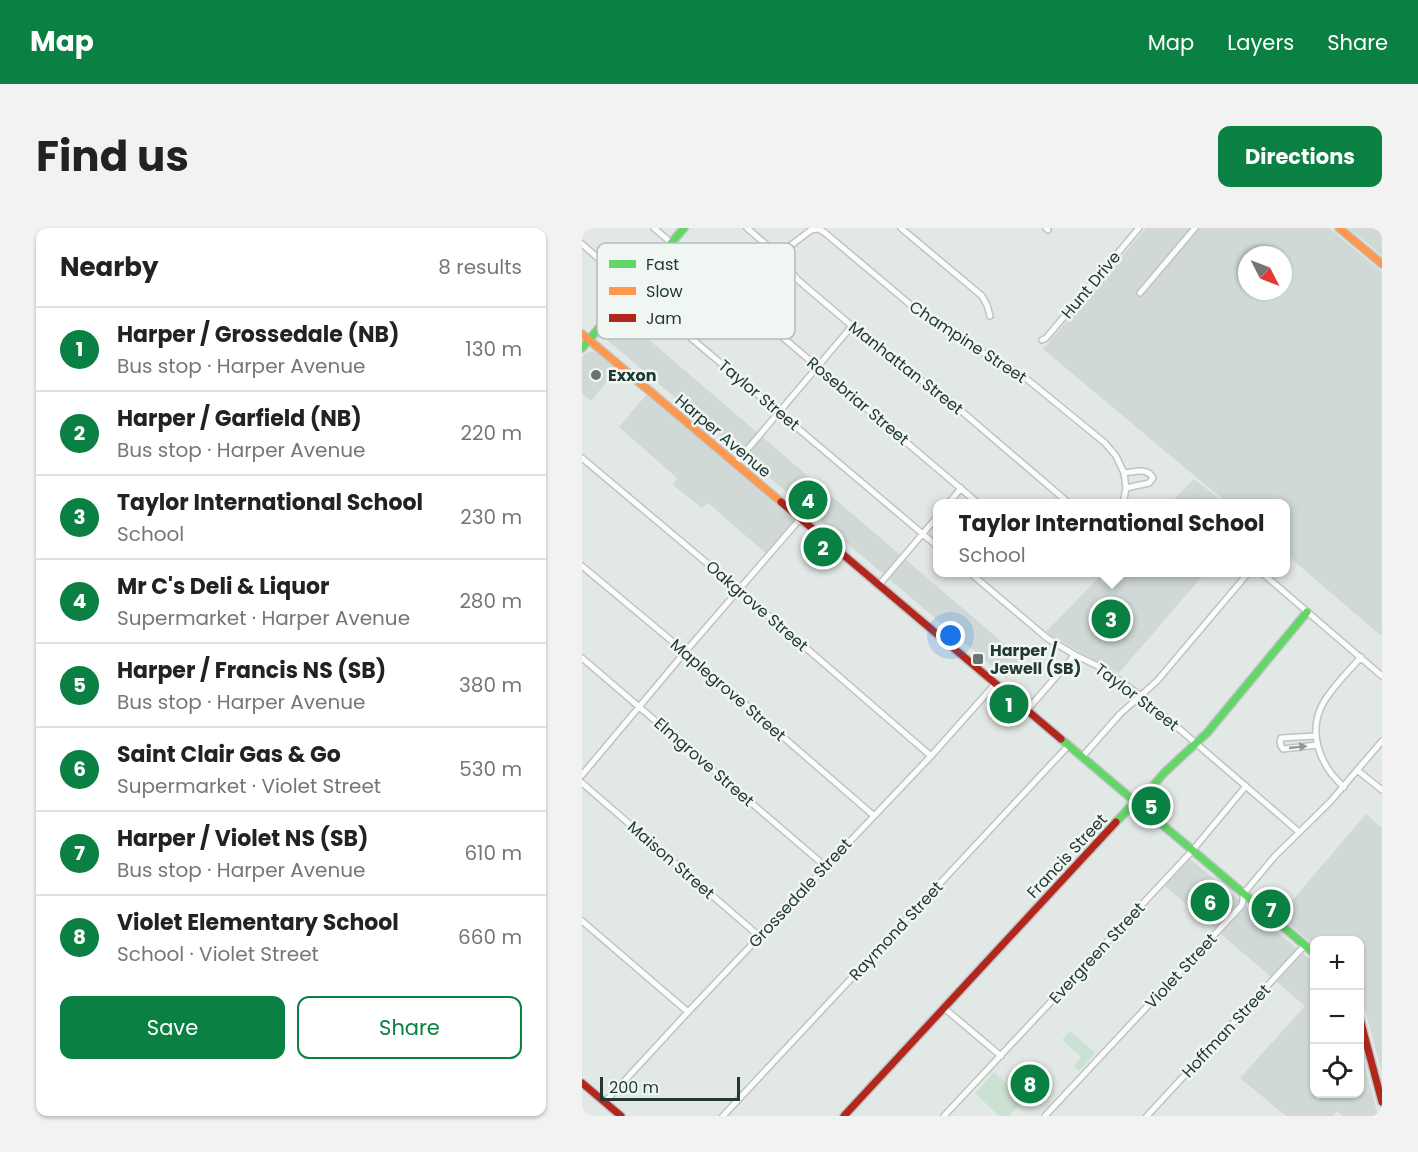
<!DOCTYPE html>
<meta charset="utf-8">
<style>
:root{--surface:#fff;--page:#f2f2f2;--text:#222;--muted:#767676;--line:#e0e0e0;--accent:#0b8043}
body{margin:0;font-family:Poppins,sans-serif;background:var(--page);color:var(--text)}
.controls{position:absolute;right:18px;bottom:18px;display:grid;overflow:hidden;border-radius:12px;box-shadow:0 2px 4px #0004}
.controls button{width:54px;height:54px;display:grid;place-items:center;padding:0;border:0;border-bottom:2px solid var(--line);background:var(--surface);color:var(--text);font:30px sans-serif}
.compass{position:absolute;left:656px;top:18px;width:54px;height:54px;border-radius:50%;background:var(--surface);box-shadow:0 2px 4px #0004;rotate:132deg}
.scale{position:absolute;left:18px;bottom:15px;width:140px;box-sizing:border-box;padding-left:6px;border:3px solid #213932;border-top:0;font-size:16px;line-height:21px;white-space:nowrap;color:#213932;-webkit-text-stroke:4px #f0f7f3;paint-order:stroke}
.you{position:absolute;left:369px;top:408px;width:21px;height:21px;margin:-15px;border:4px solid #fff;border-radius:50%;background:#1a73e8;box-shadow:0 0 0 9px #1a73e833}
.badge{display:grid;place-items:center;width:39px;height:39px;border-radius:50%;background:var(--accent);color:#fff;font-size:20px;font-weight:700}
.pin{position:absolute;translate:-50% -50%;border:3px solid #fff;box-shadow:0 2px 6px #0006}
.popup{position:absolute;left:351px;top:271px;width:357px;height:78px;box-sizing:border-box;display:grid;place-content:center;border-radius:12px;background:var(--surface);filter:drop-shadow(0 2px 4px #0005);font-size:20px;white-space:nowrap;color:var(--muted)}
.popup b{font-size:22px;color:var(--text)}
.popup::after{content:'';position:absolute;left:50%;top:100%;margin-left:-12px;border:12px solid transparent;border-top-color:var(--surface)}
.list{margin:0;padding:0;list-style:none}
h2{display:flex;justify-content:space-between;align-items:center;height:78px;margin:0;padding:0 24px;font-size:26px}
h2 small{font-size:20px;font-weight:400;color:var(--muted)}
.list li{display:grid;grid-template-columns:39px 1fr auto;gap:18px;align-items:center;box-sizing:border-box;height:84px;padding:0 24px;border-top:2px solid var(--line)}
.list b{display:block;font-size:22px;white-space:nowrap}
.list p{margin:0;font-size:20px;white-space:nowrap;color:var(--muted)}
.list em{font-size:20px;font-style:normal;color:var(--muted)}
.actions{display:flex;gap:12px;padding:18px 24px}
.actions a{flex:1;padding:14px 0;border:2px solid var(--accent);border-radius:12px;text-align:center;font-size:21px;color:var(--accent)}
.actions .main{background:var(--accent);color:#fff}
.icon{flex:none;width:33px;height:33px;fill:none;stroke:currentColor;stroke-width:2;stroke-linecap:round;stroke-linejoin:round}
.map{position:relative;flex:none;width:800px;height:888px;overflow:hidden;border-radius:12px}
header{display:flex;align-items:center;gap:36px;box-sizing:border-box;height:84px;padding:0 30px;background:var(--accent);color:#fff}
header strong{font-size:28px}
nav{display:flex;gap:33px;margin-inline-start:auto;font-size:21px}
.intro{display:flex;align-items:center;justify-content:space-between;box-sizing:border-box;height:144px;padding:0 36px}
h1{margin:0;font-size:42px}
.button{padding:15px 27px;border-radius:12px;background:var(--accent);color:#fff;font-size:21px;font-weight:700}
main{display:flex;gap:36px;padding:0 36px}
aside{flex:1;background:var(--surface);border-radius:12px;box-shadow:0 2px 4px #0004}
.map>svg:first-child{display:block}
.built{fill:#d0d9d5;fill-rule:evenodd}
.green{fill:#cbe1d1}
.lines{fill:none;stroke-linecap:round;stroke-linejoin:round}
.street-casing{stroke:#bfc4c2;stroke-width:8}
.fast-casing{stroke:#bec5c2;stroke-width:10}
.slow-casing{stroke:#bec5c2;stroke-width:10}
.jam-casing{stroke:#bec5c2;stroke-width:10}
.street{stroke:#fbfcfb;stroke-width:5}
.fast{stroke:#63d668;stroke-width:7}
.slow{stroke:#ff974d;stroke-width:7}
.jam{stroke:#b3261e;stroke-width:7}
.oneway{fill:#8e9a96}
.poi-dot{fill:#657671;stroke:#f0f7f3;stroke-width:2}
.labels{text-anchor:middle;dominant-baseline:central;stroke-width:5;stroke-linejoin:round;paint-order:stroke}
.street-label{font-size:16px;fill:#213932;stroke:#f0f7f3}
.poi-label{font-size:16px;font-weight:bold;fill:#213932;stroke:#f0f7f3;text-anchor:start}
.key{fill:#f0f7f3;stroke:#b2beb9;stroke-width:1.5}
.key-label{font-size:16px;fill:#213932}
</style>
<header>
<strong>Map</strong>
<nav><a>Map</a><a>Layers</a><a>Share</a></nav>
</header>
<div class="intro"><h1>Find us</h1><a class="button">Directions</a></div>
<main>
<aside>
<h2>Nearby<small>8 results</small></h2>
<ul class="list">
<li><span class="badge">1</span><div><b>Harper / Grossedale (NB)</b><p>Bus stop · Harper Avenue</p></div><em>130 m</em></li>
<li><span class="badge">2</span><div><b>Harper / Garfield (NB)</b><p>Bus stop · Harper Avenue</p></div><em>220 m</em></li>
<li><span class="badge">3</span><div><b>Taylor International School</b><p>School</p></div><em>230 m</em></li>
<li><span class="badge">4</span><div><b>Mr C's Deli &amp; Liquor</b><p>Supermarket · Harper Avenue</p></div><em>280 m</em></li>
<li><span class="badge">5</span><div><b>Harper / Francis NS (SB)</b><p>Bus stop · Harper Avenue</p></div><em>380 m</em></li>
<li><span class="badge">6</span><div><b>Saint Clair Gas &amp; Go</b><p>Supermarket · Violet Street</p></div><em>530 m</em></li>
<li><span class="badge">7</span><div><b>Harper / Violet NS (SB)</b><p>Bus stop · Harper Avenue</p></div><em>610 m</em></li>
<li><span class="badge">8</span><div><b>Violet Elementary School</b><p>School · Violet Street</p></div><em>660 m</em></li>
</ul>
<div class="actions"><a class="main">Save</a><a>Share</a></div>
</aside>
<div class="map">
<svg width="800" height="888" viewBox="0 0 800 888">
<rect width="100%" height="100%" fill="#e2e8e5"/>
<path class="built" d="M564,0H747L800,44V405L798,407L703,325V276L645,275L461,121ZM665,27H701V63H665Z
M766,0H800V28L784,14Z
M57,71L76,87L60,106L440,431L424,450L24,111Z
M9,123L15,125L34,142L9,173L0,165V129L4,125Z
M64,167L213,293L185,326L126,275L120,280L91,257L95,250L37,199Z
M612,251L643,275H588Z
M522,344L623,345L537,445L499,425L464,404Z
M784,586L800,600V845L784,785L778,771V712H732V717L697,688Z
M608,631L732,735V866H778V818L796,888H761L755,883L751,888H704L658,850L723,778L583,658Z"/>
<path class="green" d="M488,803L513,825L497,843L492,838L499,829L480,812Z
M412,844L442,872L427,888H417L393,865Z"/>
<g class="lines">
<defs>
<path id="street" d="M72,0L397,276
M165,0L196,27L210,45L216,52L270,98L300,122L310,132L363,169L488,276
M319,0L400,68L405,77L408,88
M464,0L466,2
M0,16L51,61L355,318
M196,27L229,2L237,1L242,4L343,89L370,108L415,132L446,152L523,215L534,228L542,245L544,260L541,276
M558,65L613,0
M460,112L464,110L557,0
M0,230L157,362L349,528
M153,236L270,98
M542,245C552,244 566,239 571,250L567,255L544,260
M366,276L379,260
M0,338L103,424L291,587
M387,344L465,410L493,427L520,440L559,468L717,604
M679,344L800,448
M297,357L355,289
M0,430L243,638
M445,482L493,427
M734,508L699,510C697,514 698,517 701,521L735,517
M500,529L538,486L575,453L667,344
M775,542L800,562
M0,547L103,424L218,291
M0,555L177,708
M762,559C737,537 724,502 743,472C753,456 767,443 779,429
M0,693L106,784
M362,780L419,828
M23,874L106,784L349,528L414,455
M141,888L487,517
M362,888L610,623L664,558
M463,888L660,677L662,665L693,628L748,574L800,513
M565,888L723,717"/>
<path id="fast" d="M0,120L102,0
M479,511L732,725
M534,594L548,579L563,567L582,545L625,505L725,384"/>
<path id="slow" d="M757,0L800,36
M0,106L199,274"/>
<path id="jam" d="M199,274L479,511
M778,791L800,874
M0,855L39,888
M262,888L534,594"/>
</defs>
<use href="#street" class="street-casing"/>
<use href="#fast" class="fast-casing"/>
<use href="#slow" class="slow-casing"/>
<use href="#jam" class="jam-casing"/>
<use href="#street" class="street"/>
<use href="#fast" class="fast"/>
<use href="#slow" class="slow"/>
<use href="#jam" class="jam"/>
</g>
<defs><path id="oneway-solid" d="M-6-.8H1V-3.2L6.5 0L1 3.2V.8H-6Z" transform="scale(1.5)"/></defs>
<use class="oneway" href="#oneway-solid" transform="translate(716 519) rotate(-6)"/>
<g class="poi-dot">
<circle cx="14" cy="147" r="6"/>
<rect x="390" y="425" width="12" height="12" rx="3"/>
</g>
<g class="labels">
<g class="street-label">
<text transform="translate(509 57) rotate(-50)">Hunt Drive</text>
<text transform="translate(386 114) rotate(33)">Champine Street</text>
<text transform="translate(324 140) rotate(38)">Manhattan Street</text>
<text transform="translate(177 167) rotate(40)">Taylor Street</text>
<text transform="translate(276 173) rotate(40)">Rosebriar Street</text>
<text transform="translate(141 208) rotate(40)">Harper Avenue</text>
<text transform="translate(175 378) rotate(41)">Oakgrove Street</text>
<text transform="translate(146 462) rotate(41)">Maplegrove Street</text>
<text transform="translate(555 469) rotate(37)">Taylor Street</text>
<text transform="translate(122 534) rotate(41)">Elmgrove Street</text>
<text transform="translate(485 628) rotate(-47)">Francis Street</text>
<text transform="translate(89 632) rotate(41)">Maison Street</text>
<text transform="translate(218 665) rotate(-47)">Grossedale Street</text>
<text transform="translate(314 703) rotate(-47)">Raymond Street</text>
<text transform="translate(515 725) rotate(-47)">Evergreen Street</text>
<text transform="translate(599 743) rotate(-47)">Violet Street</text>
<text transform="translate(644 803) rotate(-47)">Hoffman Street</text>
</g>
<g class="poi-label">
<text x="26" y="147">Exxon</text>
<text x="408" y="422">Harper /<tspan x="408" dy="18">Jewell (SB)</tspan></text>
</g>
</g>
<rect x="15" y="15" width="198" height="96" rx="9" class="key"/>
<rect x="27" y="32" width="27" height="8" fill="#63d668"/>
<rect x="27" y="59" width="27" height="8" fill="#ff974d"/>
<rect x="27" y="86" width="27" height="8" fill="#b3261e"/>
<g class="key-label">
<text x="64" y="42">Fast</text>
<text x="64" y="69">Slow</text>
<text x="64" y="96">Jam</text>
</g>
</svg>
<div class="controls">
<button>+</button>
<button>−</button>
<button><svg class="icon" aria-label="locate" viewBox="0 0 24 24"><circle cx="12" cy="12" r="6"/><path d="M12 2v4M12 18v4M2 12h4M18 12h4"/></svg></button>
</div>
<svg class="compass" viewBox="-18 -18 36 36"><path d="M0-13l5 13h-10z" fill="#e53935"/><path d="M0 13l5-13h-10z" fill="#767676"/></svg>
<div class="scale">200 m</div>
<div class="you"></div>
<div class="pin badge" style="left:427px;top:476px">1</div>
<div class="pin badge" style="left:241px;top:319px">2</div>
<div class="pin badge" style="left:529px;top:391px">3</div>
<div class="popup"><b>Taylor International School</b>School</div>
<div class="pin badge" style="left:226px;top:272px">4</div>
<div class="pin badge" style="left:569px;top:578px">5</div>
<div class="pin badge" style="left:628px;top:674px">6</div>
<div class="pin badge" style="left:689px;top:681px">7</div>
<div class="pin badge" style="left:448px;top:856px">8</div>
</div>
</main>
